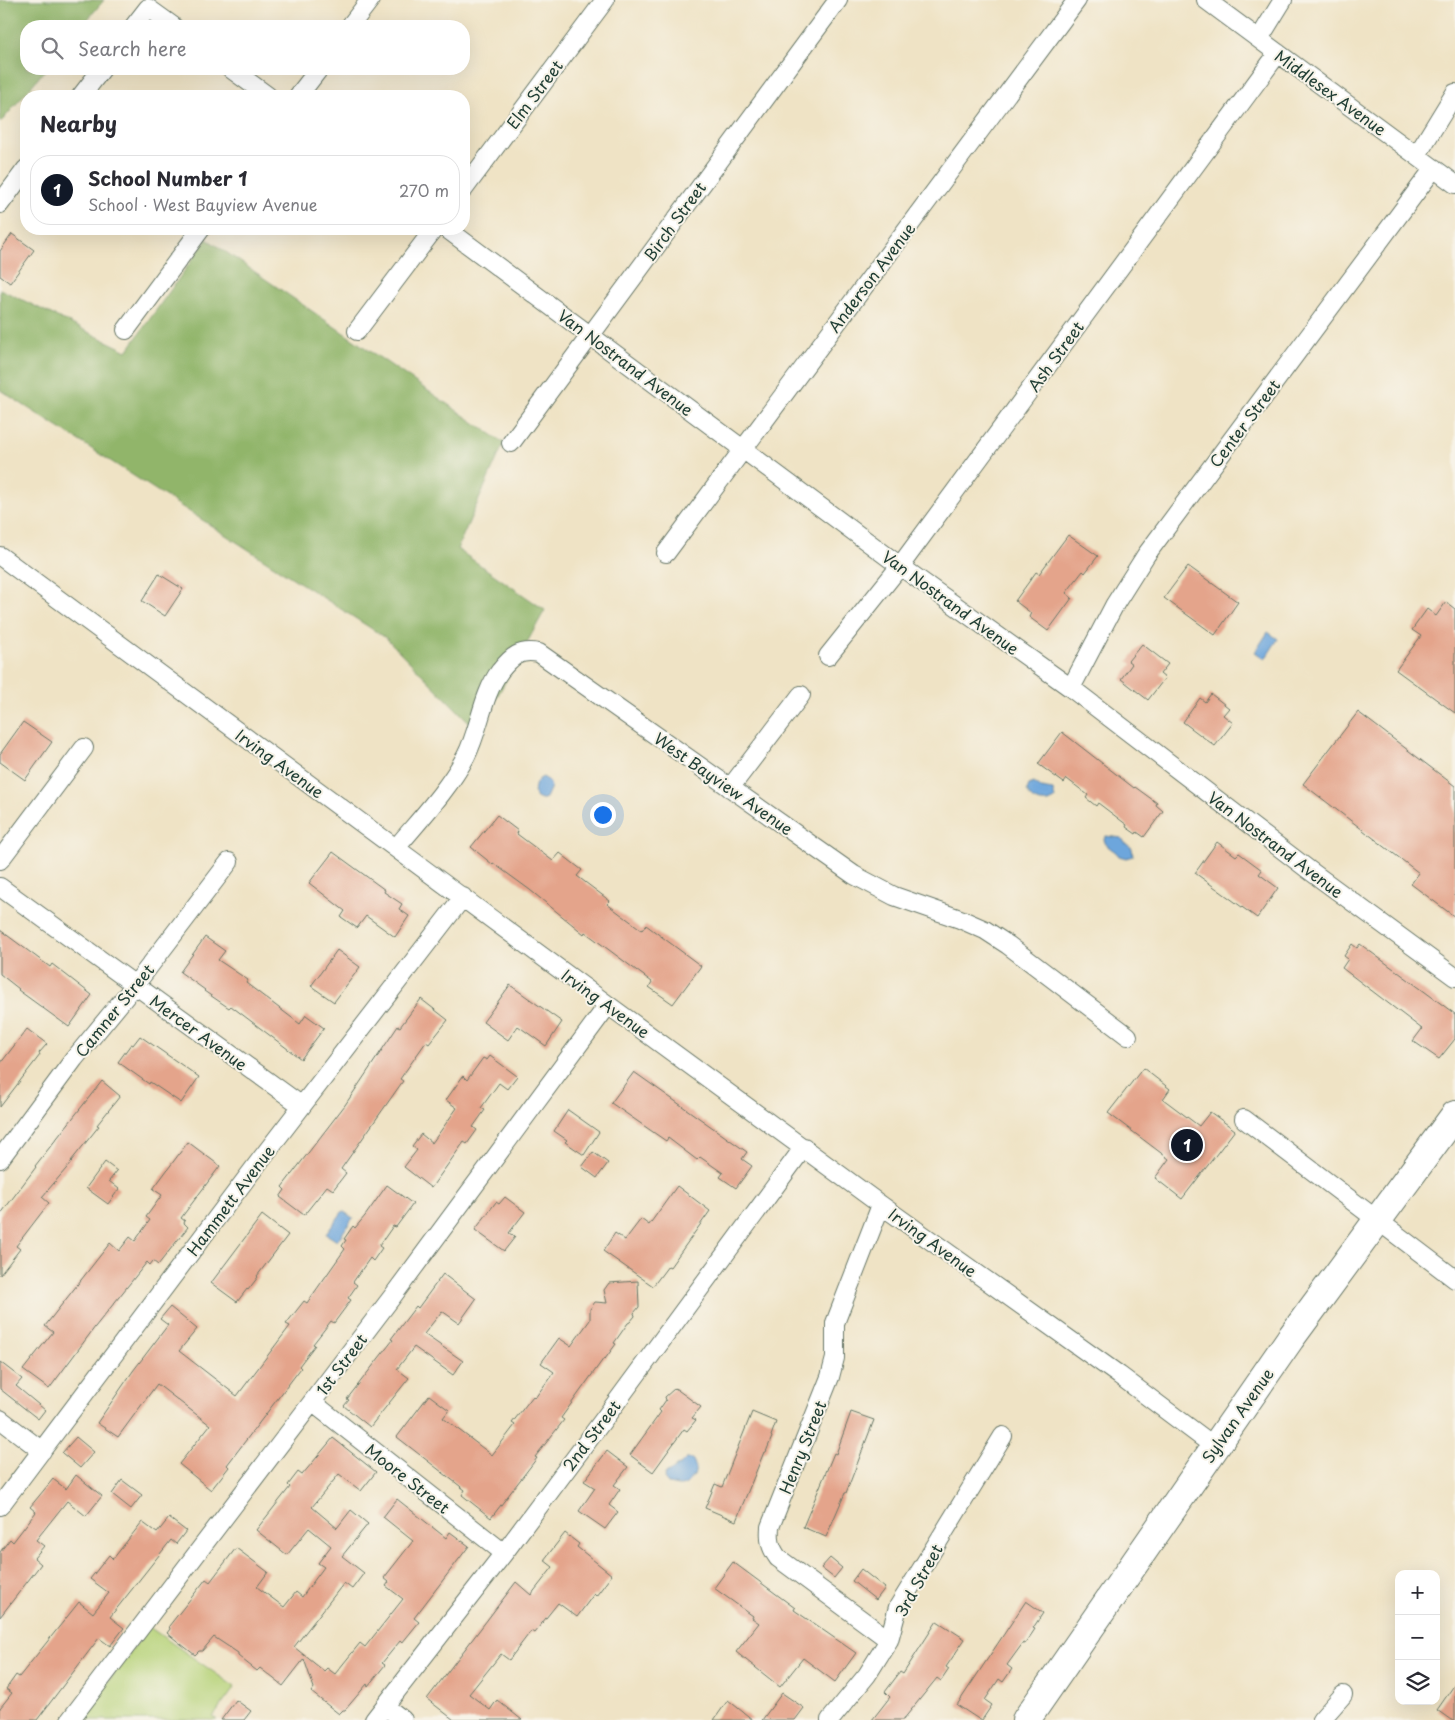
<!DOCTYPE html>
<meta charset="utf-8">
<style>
:root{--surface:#fff;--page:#f7f7f7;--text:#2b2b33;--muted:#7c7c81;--line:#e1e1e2;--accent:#111827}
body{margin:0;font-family:"Playpen Sans",sans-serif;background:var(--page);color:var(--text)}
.controls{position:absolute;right:15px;bottom:15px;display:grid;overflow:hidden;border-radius:10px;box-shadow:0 5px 20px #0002}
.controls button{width:45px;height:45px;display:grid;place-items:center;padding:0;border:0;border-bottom:1px solid var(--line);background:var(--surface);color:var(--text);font:25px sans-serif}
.you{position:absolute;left:602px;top:814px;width:18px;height:18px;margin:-12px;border:4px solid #fff;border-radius:50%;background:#1a73e8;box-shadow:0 0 0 8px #1a73e833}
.badge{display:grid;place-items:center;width:32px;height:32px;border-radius:50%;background:var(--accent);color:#fff;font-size:16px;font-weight:700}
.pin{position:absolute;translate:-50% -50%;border:2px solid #fff;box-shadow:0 1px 5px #0006}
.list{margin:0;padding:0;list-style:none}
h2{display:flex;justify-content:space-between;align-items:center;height:65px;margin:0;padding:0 20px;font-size:21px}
h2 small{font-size:16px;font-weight:400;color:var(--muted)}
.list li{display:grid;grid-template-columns:32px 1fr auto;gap:15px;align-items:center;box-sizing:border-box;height:70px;margin:0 10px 10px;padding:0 10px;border:1px solid var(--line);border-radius:20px}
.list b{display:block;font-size:19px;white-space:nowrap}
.list p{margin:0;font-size:16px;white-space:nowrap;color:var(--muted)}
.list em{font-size:16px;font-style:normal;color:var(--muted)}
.icon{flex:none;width:28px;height:28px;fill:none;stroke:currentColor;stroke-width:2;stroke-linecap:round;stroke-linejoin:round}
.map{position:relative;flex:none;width:1455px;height:1720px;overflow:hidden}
.search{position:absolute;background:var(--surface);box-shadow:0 5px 20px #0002;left:20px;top:20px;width:450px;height:55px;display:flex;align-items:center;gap:12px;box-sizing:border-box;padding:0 18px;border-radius:20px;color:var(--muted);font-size:19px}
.panel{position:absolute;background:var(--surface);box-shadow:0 5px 20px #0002;left:20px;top:90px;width:450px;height:145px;border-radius:20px}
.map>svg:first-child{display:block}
.green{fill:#b7d37a;stroke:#6b8857}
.forest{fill:#91b56a;stroke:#58794f}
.water{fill:#6da6dc;stroke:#467288}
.building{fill:#e4a48b}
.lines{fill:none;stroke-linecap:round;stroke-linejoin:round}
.street-casing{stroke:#687767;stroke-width:20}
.primary-casing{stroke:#687767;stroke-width:30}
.street{stroke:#fff;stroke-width:18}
.primary{stroke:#fff;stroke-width:28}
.labels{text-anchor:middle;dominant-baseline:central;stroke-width:4;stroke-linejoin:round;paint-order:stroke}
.street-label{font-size:16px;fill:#1f3d34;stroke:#f7f3e8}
</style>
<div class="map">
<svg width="1455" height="1720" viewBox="0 0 1455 1720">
<rect width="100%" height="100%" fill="#f7f3e8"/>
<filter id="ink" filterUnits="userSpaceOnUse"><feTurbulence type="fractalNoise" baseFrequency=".02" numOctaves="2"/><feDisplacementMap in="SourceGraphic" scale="10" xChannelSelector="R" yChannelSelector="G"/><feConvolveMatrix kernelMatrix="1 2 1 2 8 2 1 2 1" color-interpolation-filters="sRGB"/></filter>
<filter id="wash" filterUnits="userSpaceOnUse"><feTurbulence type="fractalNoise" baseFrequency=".0096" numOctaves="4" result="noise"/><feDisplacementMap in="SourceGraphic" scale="20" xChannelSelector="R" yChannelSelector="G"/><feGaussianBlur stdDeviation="1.12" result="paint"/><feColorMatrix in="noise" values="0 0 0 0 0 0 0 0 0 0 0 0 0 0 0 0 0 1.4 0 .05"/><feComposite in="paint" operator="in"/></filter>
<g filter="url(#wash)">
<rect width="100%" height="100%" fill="#efe3c5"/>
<path class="green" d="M149,1627L235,1687L213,1717L217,1720H80Z"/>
<path class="forest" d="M0,0H104L82,26H26V69H46L0,123Z
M207,239L504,443L457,549L545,610L478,731L386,638L0,390V289L127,351Z"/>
<path class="water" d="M1268,632L1278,639L1265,659L1255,652Z
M543,777L549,781L551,787L546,798L541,800L535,797C533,789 535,780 543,777Z
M1034,783L1041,788L1053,790L1055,799L1049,802C1039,803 1030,801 1027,790L1029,785Z
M1106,836L1122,838L1125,843L1132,848L1133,856L1126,858L1119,856C1115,849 1105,848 1104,839Z
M343,1211L353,1218L337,1241L326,1234Z
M686,1459H692C696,1464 696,1470 694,1476C691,1477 690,1480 688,1482C683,1489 675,1485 668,1484L664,1479L665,1474L673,1470L676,1466L680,1465Z"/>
<g id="blocks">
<path class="building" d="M12,234L34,250L10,283L0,276V251Z
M1068,535L1098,556L1085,573L1083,571L1066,593L1072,598L1048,631L1029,617L1031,613L1015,601L1036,572L1039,574Z
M1188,566L1238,602L1215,635L1164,598Z
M159,574L183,589L165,616L142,601Z
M1446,602L1455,609V713L1396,670L1421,636L1412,630L1427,609L1436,616Z
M1142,644L1168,664L1160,674L1165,678L1148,700L1121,679L1132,664L1128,661Z
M1211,694L1229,708L1223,715L1233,723L1215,746L1183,722L1200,698L1205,702Z
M1358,712L1455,786V917L1411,884L1419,873L1303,784Z
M23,722L52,742L25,780L0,762V754Z
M1062,732L1134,788L1135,787L1157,803L1156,805L1163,811L1144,837L1137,832L1136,834L1126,827L1127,825L1098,803L1096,806L1086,798L1088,795L1067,779L1064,783L1038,764Z
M497,815L518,831L517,834L553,861L560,853L582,870L577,876L610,901L607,904L642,930L646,925L701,966L673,1004L649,987L652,982L585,932L584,934L530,890L493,863L492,864L471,847Z
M1217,842L1236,856L1239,853L1262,870L1259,874L1278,888L1257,918L1195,873Z
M333,852L385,890L384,892L402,904L399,909L409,916L395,937L366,916L357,928L341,917L345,911L309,883Z
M0,930L50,967L52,964L92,995L69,1027L18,990L19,989L0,974Z
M205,937L225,951L218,960L248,980L246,983L300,1024L306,1015L324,1028L301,1059L231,1006L229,1008L204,991L205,990L180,972Z
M1352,944L1357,948L1360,944L1455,1014V1039L1439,1059L1413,1041L1422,1029L1342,968L1348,959L1344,956Z
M337,950L360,967L334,1002L311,986Z
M510,985L562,1022L546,1046L518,1026L508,1040L483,1022Z
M421,999L448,1020L429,1044L426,1042L400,1079L403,1081L341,1169L346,1173L333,1190L327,1186L304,1215L280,1197L285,1190L282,1187L345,1105L398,1026L400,1027Z
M27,1029L47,1044L39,1053L40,1055L0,1107V1064Z
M140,1036L199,1077L181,1103L150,1082L149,1084L118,1062L131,1044L133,1045Z
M490,1056L517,1076L507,1089L499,1083L481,1108L485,1110L473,1127L477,1130L467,1144L464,1142L431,1188L404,1167L417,1150L412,1146L421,1134L432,1143L457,1108L446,1100L463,1076L467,1080L483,1058L487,1060Z
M1143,1068L1170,1089L1163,1099L1199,1126L1210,1112L1235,1130L1182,1199L1155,1178L1169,1159L1108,1113Z
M634,1072L747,1152L742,1159L752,1166L736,1188L720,1177L723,1173L700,1157L697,1160L668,1138L666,1141L611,1103Z
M102,1081L120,1096L97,1125L99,1126L71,1161L72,1162L42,1197L49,1203L16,1246L20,1249L0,1275V1215L36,1167L35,1166Z
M568,1110L599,1132L584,1155L565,1142L567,1140L554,1131Z
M188,1142L220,1166L181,1218L185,1221L184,1223L188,1227L158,1265L153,1261L150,1265L147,1262L95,1327L49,1389L23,1370L53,1332L45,1326L110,1243L119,1251L130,1237L135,1241L150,1220L146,1217L162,1195L153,1189Z
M593,1152L608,1163L597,1178L582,1167Z
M105,1162L117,1171L109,1181L119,1189L108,1204L86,1188Z
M387,1185L413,1204L396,1227L393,1226L379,1246L382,1248L373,1261L370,1258L353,1282L357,1285L348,1298L351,1300L334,1323L331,1321L313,1344L315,1345L299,1366L301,1368L227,1465L229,1467L211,1490L179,1464L210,1425L157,1384L118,1437L97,1423L133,1371L168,1325L160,1319L170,1307L197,1329L179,1351L237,1396L290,1326L286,1324L304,1301L307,1303L345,1249L342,1246L346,1240L344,1239L353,1226L355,1228L365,1216Z
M677,1186L710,1211L670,1267L668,1266L653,1286L603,1251L615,1233L625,1240L641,1219L649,1225Z
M505,1197L525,1212L509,1233L515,1237L504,1251L475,1230L496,1202L499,1204Z
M262,1215L288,1235L257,1276L258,1277L248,1290L247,1289L237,1302L211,1283Z
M443,1274L476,1299L459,1323L442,1311L424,1334L463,1361L453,1375L414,1347L397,1369L409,1378L370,1427L344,1406L349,1400L347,1399L393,1340L391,1339L416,1306L418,1308Z
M638,1281L639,1307L634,1313L635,1316L630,1322L628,1323L614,1343L616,1344L605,1359L604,1358L561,1418L564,1420L535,1457L537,1458L491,1518L462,1495L465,1490L397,1437L429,1395L449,1410L443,1418L492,1455L515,1425L512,1423L533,1396L535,1398L554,1372L541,1363L559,1338L571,1346L590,1320V1309L595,1302L607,1303L604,1290L609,1283Z
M0,1362L22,1379L16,1386L45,1410L38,1419L0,1389Z
M675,1388L701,1407L692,1418L696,1420L687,1431L684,1429L653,1472L630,1455L661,1412L659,1410L666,1400L665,1397Z
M752,1412L776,1422L771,1436L772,1437L766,1452H764L736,1521L705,1508L715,1484L722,1487Z
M851,1412L874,1420L846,1493H845L826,1537L803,1527L834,1453L836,1454Z
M76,1437L94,1452L80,1468L62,1453Z
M333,1438L376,1472L361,1491L339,1474L312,1507L337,1528L351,1510L368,1524L342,1556L364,1573L352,1589L344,1583L294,1647L324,1671L327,1668L335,1674L360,1643L365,1647L403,1599L386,1586L389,1582L384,1578L413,1541L383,1517L397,1499L446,1538L450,1532L469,1546L414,1618L419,1622L402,1643L400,1641L382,1663L385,1665L368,1686L367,1684L345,1710H343L339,1714L311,1692L314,1688L304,1659L283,1686L260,1668L257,1671L238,1656V1653L214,1637L202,1651H199L195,1655L167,1633L170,1629L169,1626L206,1579L210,1582L236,1548L268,1572L257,1587L284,1607L296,1592L302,1597L324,1567L318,1563L331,1546L309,1528L287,1555L256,1530L290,1487L288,1485L298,1472L302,1475Z
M607,1451L628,1467L614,1485L620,1489L609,1505L618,1512L605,1529L579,1511L595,1488L584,1481Z
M76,1475L102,1496L86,1516L67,1501L36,1540L44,1546L34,1558L41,1564L0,1617V1552L10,1539L13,1542L36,1512L30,1507L53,1479L66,1489Z
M122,1480L142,1495L131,1509L112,1494Z
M169,1518L186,1531L176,1544L171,1540L110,1617L124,1628L110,1646L99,1638L37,1720H0V1708L12,1693L6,1689L16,1675L19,1677L79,1602L93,1613L109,1593L90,1579L109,1555L113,1559L142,1522L157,1533Z
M565,1533L579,1544L577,1547L612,1575L596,1596L594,1594L577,1617L558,1603L534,1633L531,1631L509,1660L501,1654L469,1694L490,1710L497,1700L522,1720H454L427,1699L516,1582L531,1595L553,1567L544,1560Z
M830,1558L842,1568L834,1578L821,1568Z
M733,1562L795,1608L794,1610L856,1653L835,1682L803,1658L780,1687L736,1652L759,1623L752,1618L753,1616L714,1588Z
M861,1569L885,1588L876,1600L852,1581Z
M1026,1601L1043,1613L1033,1628L1035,1629L1025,1644L1023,1643L1007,1665L1012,1669L1003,1682L999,1679L985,1700L992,1705L982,1720H980L957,1705Z
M937,1621L965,1639L946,1667L949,1669L941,1681L937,1678L903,1720H872L890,1697L885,1692L900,1672L903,1674Z
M1455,1684V1720H1451L1437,1710Z
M782,1693L804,1708L795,1720H762Z
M236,1700L251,1711L244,1720H221Z
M728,1700L753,1720H714Z"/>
</g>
</g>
<g filter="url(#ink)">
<use href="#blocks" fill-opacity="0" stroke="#687767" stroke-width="1"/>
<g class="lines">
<defs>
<path id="street" d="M1206,0L1455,184
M134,26L148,8L173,26
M350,26L370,0
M1259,39L1283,0
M231,69L268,96
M81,96L102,69
M298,96L319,69
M1417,155L1455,93
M464,189L605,0
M0,204L26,169
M447,229L900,566L1071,688L1309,870L1455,977
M126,330L201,229
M357,331L434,229
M511,443L838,0
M666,553L1077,0
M0,556L608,1005L881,1205L1119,1375L1215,1447
M828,656L900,566L1278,53
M1071,688L1115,604L1146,555L1434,168
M730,788L801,695
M396,848C420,819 448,790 466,756C480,729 482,695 500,671C512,656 520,649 539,653L854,875L894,896L960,919L985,930L1008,945L1128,1036
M0,860L84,748
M0,887L302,1106
M1244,1119L1455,1279
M0,1159L74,1059L135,985L229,862
M881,1205L835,1323V1358L830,1377L770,1527C769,1540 770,1547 778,1558L889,1640
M312,1402L504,1553
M0,1419L42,1451
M0,1506L261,1159L463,897
M385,1706L403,1720
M70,1720L392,1297L608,1005
M374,1720L504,1553L601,1423L804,1147
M830,1720L867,1675L889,1640L898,1607L1003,1436
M1321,1720L1343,1695"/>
<path id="primary" d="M1026,1720L1290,1339L1455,1115"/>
</defs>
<use href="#street" class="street-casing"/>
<use href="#primary" class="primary-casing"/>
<use href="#street" class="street"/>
<use href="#primary" class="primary"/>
</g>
</g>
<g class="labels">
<g class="street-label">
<text transform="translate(1331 92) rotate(36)">Middlesex Avenue</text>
<text transform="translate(534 94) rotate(-53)">Elm Street</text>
<text transform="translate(674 221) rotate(-54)">Birch Street</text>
<text transform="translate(871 277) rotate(-53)">Anderson Avenue</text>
<text transform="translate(1055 356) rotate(-54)">Ash Street</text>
<text transform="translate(626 362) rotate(37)">Van Nostrand Avenue</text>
<text transform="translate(1244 423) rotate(-53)">Center Street</text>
<text transform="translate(951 602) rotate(36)">Van Nostrand Avenue</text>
<text transform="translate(280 763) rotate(36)">Irving Avenue</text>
<text transform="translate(724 783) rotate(35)">West Bayview Avenue</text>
<text transform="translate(1276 844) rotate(37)">Van Nostrand Avenue</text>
<text transform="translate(606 1003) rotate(36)">Irving Avenue</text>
<text transform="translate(114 1010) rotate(-51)">Camner Street</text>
<text transform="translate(199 1032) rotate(36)">Mercer Avenue</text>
<text transform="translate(230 1200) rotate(-53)">Hammett Avenue</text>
<text transform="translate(933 1242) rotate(36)">Irving Avenue</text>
<text transform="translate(341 1364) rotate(-53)">1st Street</text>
<text transform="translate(1237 1415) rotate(-55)">Sylvan Avenue</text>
<text transform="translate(591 1435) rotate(-53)">2nd Street</text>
<text transform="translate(802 1447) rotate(-68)">Henry Street</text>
<text transform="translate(408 1478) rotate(38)">Moore Street</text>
<text transform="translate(918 1580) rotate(-61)">3rd Street</text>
</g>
</g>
</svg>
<div class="controls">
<button>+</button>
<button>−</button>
<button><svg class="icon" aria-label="layers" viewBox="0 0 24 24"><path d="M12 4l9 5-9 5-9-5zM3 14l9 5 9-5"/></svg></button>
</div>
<div class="you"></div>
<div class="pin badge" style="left:1187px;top:1145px">1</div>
<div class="search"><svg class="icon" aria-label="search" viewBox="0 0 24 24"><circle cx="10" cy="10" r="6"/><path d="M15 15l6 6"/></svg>Search here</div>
<section class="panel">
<h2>Nearby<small></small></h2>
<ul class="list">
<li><span class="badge">1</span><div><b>School Number 1</b><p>School · West Bayview Avenue</p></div><em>270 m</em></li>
</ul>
</section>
</div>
